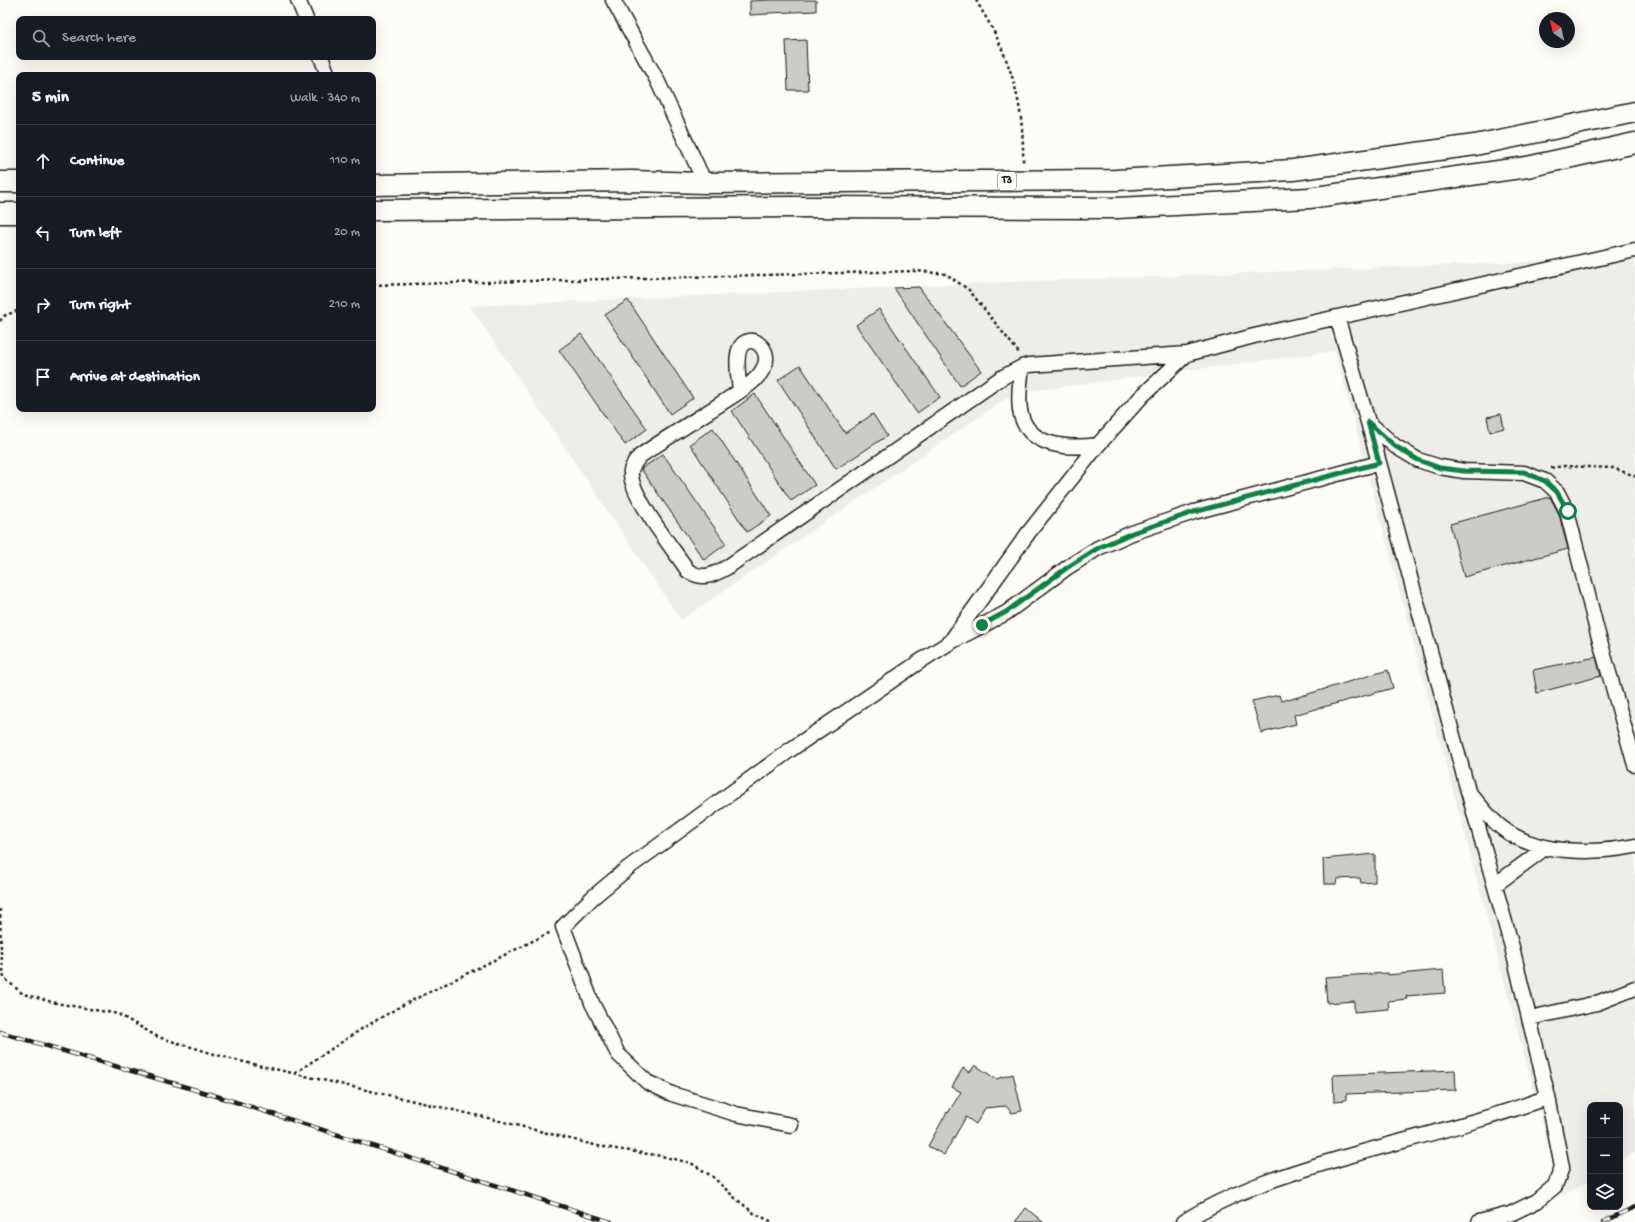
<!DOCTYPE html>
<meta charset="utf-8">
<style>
:root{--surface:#171b24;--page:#20242c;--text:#f1f3f6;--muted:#9ea1a6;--line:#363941}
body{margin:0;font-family:"Gochi Hand",sans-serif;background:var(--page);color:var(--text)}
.controls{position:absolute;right:12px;bottom:12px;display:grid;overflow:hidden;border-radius:8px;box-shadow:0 4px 16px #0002}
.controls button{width:36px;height:36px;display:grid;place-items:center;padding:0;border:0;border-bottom:1px solid var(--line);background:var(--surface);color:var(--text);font:20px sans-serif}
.compass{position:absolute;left:1539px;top:12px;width:36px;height:36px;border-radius:50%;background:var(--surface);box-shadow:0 4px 16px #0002;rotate:326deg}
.stop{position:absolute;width:12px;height:12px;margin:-9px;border:3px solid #0b8043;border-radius:50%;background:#fff}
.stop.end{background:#0b8043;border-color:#fff;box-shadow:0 1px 4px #0008}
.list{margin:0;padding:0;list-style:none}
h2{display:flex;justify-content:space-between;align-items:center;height:52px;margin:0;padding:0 16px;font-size:17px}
h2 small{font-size:13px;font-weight:400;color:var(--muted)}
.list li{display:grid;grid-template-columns:26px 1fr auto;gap:12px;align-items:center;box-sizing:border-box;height:72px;padding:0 16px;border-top:1px solid var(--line)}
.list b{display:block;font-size:15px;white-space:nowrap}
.list em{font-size:13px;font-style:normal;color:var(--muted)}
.icon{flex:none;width:22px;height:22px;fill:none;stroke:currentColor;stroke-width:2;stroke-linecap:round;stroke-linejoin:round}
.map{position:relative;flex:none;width:1635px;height:1222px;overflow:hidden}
.search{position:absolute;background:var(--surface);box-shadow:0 4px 16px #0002;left:16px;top:16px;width:360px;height:44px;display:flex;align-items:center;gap:10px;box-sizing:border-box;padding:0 14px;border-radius:8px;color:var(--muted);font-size:15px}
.panel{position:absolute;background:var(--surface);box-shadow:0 4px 16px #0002;left:16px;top:72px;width:360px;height:340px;border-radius:8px}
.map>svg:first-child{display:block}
.built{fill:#eeede9}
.building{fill:#cccbc8;stroke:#1c1c1c}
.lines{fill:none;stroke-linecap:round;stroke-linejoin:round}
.minor-casing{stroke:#1c1c1c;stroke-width:17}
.highway-casing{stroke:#1c1c1c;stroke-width:23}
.path{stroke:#1c1c1c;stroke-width:2.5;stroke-dasharray:3 3;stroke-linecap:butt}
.minor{stroke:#fdfcf7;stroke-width:14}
.highway{stroke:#fdfcf7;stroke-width:20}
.rail-casing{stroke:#1c1c1c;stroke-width:4.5}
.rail{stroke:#fdfcf7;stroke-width:3;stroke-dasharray:9;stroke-linecap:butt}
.route{stroke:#0b8043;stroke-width:5}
.labels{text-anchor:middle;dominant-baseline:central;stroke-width:3;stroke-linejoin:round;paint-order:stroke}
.shield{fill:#fdfcf7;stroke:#605f5e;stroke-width:1}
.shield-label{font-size:11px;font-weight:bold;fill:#1c1c1c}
</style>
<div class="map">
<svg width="1635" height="1222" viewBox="0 0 1635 1222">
<rect width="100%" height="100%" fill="#fdfcf7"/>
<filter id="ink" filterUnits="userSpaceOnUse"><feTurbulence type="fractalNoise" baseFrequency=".025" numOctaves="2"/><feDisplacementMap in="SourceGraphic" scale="8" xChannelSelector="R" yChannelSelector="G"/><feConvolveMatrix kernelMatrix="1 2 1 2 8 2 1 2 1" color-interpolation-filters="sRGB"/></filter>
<g filter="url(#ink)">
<path class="built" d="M1635,258V1152L1620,1161V1105H1590V1180L1562,1196L1335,351L1014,393L681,620L470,306L1010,282Z"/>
<path class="building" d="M771,0H816V11L768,13V14L750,15V1Z
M806,40L808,90H788L786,41Z
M919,287L981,371L960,386L894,288Z
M628,300L693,398L670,414L605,315Z
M879,309L940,397L917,413L856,325Z
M581,334L647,429L625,445L559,350Z
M800,365L845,433L873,414L887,436L836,469L778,380Z
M755,394L815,485L791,501L732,411Z
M1501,414L1504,428L1490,432L1487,417Z
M713,428L771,516L747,532L690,444Z
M663,454L726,544L704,560L641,469Z
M1550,497L1559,514L1568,549L1464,577L1450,524Z
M1596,657L1601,676L1537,693L1533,670Z
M1388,670L1393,688L1294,715L1296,724L1261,733L1252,701L1279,695L1281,701L1287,699L1288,700Z
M1375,854V882L1361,883L1360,878L1337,879L1336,884H1324L1323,859Z
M1443,970L1445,993L1406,996L1407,999L1388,1001L1389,1009L1354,1012V1001L1327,1003L1325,977L1387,973V975Z
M975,1065L996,1079L1013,1074L1022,1111L1012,1113L1006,1106L985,1108L976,1124L966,1117L944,1155L928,1146L947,1112L948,1113L961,1092L952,1087L963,1068L970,1072Z
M1455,1070L1456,1090L1346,1094V1100L1334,1101L1333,1075Z
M1026,1208L1043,1222H1015Z"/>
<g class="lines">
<defs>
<path id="minor" d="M298,0L306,19
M613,0L657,80L705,183
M321,57L328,75
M1337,317L1368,422L1468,791L1512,947L1548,1097L1562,1167L1555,1186L1537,1201L1510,1214L1479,1222
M1022,367C1020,381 1018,396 1020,410C1026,448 1069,449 1098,445
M740,391C739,378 732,348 746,342C751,340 756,341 760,345C766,350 768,360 764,367C758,381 740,391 728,399C699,418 669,436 640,456C637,460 632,465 631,471C628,493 675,551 688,571C703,580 711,576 726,568L1001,378L1022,367L1029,365L1187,354L1254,336L1635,250
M1368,422L1395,446L1418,460L1440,467L1464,471L1524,473L1545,481L1557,492L1567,511L1596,627L1635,765
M953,638L1029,532L1098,445L1142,396L1187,354
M1471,795C1481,806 1490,819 1502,828C1536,855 1594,854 1635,846
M1495,885L1545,848
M1530,1018L1597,1003L1635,988
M791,1125L736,1114L672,1094L647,1082L618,1054L592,1003L563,927L592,898L628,868L790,750L925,658L949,643L1006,613L1068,567L1098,548L1132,533L1194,512L1379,463
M1183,1222C1228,1194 1277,1177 1328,1162C1401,1140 1476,1124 1548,1097"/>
<path id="highway" d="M0,182H19
M373,185L631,181L705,183L1116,180L1293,170L1475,145L1635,112
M373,210L794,207L1117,208L1309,198L1527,167L1635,143
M0,213H19"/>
</defs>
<use href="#minor" class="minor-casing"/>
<use href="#highway" class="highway-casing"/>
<path class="path" d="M976,0C983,13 991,25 997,38C1017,81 1024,117 1023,164
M373,285L917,271L946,274L969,290L1020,354
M0,321L4,316L19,310
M1551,468L1564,466L1613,468L1635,476
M0,909L1,952L4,978L23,994L56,1003L118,1014L158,1037L231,1059L488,1118L598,1146L661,1156L691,1163L713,1177L735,1198L755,1214L773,1222
M295,1073L363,1028L401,1006L551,932"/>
<use href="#minor" class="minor"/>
<use href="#highway" class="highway"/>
<defs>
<path id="rail" d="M0,1032L223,1098L611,1222
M1603,1222L1635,1207"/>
</defs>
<use href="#rail" class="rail-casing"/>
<use href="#rail" class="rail"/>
</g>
</g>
<g class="lines" filter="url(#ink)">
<path class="route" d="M982,625L1006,612L1068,567L1098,548L1132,533L1194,512L1379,463L1368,422L1395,446L1418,460L1440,468L1464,471L1524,472L1545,481L1557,492L1568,511"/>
</g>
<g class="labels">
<rect class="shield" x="998" y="172" width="18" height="18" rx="3"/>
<g class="shield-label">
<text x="1007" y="181">T3</text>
</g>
</g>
</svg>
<div class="controls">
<button>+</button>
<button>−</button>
<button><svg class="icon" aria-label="layers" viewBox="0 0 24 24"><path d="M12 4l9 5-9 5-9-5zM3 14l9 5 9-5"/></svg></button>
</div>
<svg class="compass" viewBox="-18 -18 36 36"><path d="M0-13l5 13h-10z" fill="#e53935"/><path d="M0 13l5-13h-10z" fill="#9ea1a6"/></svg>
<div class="stop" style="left:1568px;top:511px"></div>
<div class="stop end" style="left:982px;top:625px"></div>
<div class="search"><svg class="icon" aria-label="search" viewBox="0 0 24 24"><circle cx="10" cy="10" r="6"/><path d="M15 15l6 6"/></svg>Search here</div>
<section class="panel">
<h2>5 min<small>Walk · 340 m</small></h2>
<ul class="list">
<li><svg class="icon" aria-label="ahead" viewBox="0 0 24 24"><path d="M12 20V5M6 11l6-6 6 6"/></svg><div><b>Continue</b></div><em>110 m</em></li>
<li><svg class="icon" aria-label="left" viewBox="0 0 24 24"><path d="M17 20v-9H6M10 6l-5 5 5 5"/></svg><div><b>Turn left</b></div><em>20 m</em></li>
<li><svg class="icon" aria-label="right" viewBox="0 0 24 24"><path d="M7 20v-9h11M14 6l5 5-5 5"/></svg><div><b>Turn right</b></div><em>210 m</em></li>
<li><svg class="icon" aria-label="arrive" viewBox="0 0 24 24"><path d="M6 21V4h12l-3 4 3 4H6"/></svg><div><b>Arrive at destination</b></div></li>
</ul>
</section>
</div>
